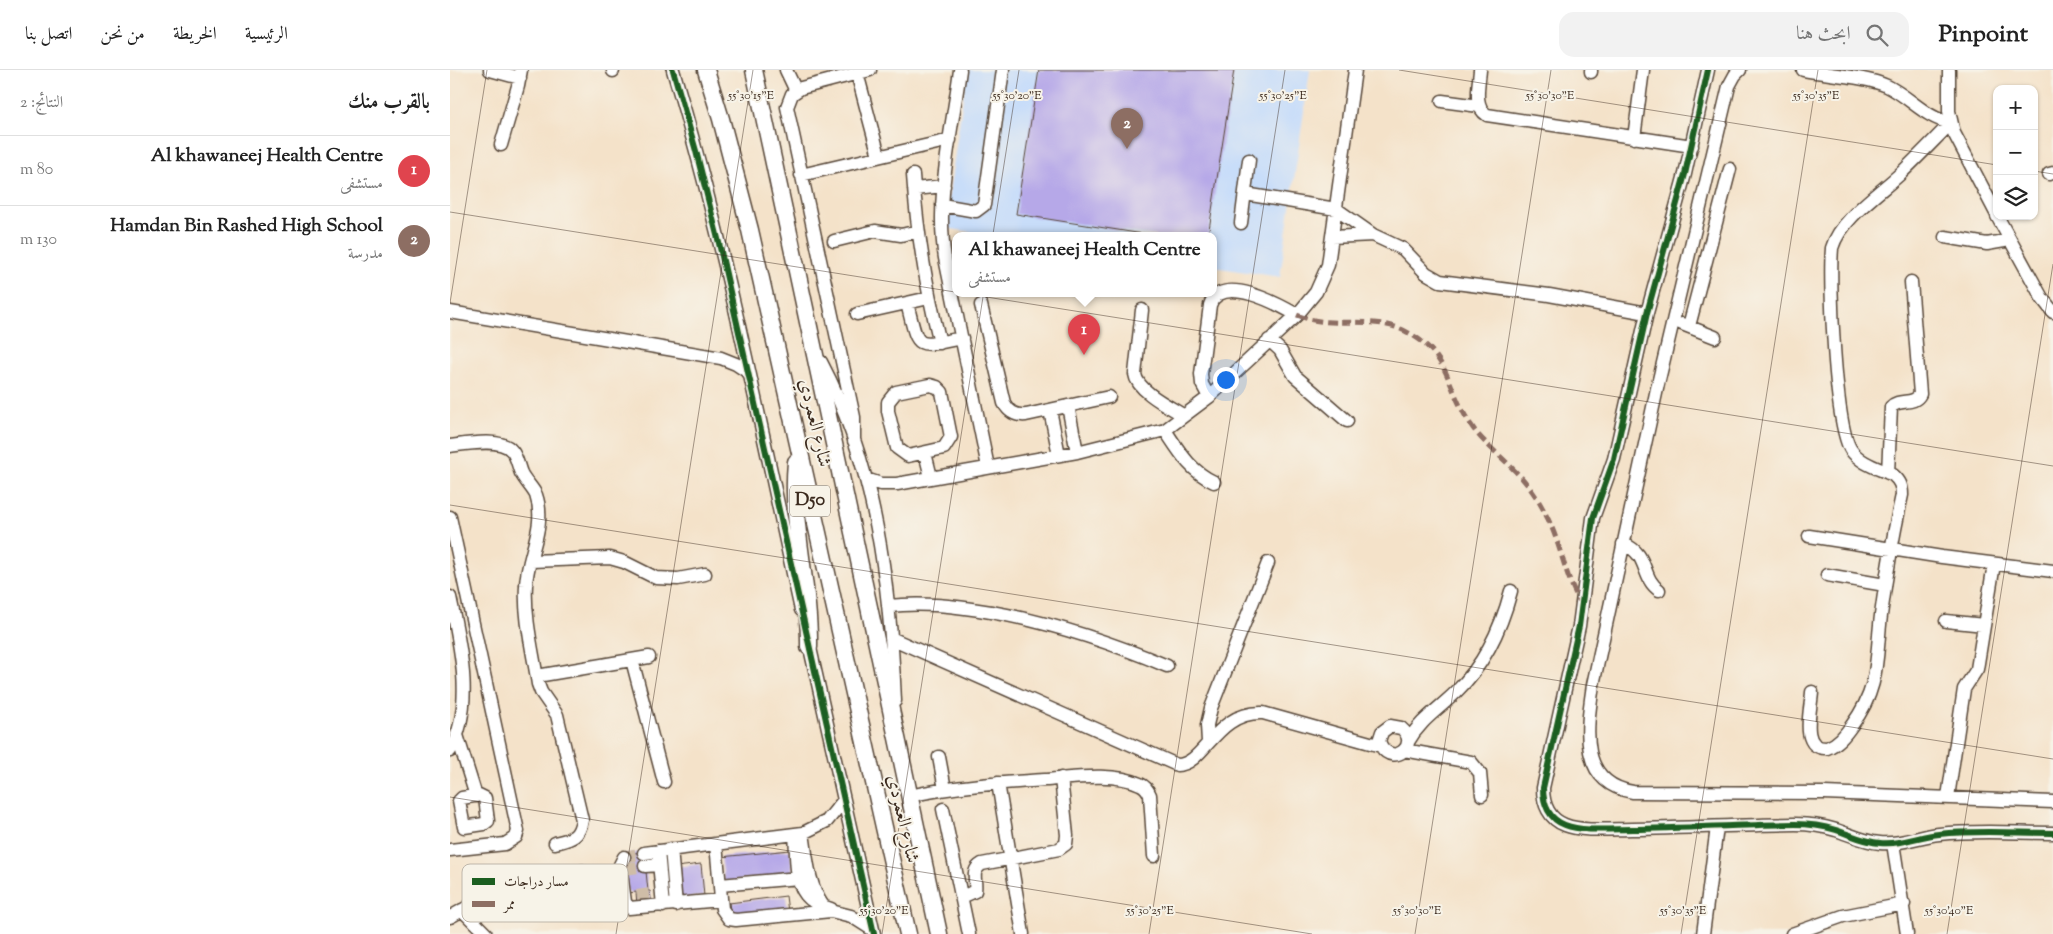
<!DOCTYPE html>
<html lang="ar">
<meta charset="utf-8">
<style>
:root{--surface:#fff;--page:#f2f2f2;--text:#222;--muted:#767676;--line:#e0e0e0;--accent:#b45309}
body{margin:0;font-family:"Sorts Mill Goudy",Amiri,serif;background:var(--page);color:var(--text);direction:rtl}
.controls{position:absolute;right:15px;top:15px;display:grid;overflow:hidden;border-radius:10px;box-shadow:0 1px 4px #0004}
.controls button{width:45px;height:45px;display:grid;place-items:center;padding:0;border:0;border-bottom:1px solid var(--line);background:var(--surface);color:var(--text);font:25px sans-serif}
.you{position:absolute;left:775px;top:309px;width:18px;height:18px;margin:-12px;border:4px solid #fff;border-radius:50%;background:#1a73e8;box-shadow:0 0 0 8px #1a73e833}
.badge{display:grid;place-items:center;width:32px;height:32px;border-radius:50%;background:var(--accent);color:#fff;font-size:16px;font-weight:700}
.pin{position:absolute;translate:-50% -41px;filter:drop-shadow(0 1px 2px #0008)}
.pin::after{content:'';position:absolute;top:26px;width:18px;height:15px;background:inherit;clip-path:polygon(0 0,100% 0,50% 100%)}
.popup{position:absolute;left:502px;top:162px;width:265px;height:65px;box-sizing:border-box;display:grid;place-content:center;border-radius:10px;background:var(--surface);filter:drop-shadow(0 1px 4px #0005);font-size:16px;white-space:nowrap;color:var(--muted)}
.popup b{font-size:19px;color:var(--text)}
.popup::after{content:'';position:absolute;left:50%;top:100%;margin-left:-10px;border:10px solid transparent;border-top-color:var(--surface)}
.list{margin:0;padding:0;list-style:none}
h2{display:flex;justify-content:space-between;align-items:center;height:65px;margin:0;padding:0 20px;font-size:21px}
h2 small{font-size:16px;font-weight:400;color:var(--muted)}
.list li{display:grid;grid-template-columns:32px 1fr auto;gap:15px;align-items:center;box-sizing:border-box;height:70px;padding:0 20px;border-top:1px solid var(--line)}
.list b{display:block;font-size:19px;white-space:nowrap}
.list p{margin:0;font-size:16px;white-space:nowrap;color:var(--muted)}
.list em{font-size:16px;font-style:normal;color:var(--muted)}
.icon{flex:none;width:28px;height:28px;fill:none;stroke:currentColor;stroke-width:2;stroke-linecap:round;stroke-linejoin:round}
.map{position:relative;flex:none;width:1603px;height:864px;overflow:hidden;direction:ltr}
header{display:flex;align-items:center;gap:30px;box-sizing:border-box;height:70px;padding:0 25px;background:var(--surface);border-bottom:1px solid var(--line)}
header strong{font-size:24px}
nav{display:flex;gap:28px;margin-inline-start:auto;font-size:18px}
.search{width:350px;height:45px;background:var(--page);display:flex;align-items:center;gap:12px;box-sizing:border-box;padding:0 18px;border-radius:15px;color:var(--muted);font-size:19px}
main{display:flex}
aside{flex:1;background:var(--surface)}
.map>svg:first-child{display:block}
.built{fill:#c8ddf9}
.building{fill:#b6a8e8}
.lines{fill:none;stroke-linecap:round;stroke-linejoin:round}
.minor-tunnel{stroke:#cfbda7;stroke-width:12;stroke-dasharray:12 6;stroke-linecap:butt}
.minor-casing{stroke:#574638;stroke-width:15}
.major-casing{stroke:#574638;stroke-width:19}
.minor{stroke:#fff;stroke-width:12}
.major{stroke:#fff;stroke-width:16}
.quiet{stroke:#8d6e63;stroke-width:5;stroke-dasharray:10 5;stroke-linecap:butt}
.cycleway-casing{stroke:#f7f3e8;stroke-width:9}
.cycleway{stroke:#1b5e20;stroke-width:6}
.ticks{fill:none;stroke:#3b2a1e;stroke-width:1;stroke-opacity:0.45}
.labels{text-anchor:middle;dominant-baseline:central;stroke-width:4;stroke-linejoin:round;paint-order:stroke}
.shield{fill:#f7f3e8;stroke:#73665b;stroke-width:1}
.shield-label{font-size:18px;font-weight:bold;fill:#3b2a1e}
.street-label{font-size:19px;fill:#3b2a1e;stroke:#f7f3e8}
.key{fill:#f7f3e8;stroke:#bfb7ab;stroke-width:1}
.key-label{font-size:14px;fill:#3b2a1e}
.ticks-label{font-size:12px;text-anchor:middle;fill:#3b2a1e;stroke:#f7f3e8;stroke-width:4;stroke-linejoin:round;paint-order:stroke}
</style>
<header>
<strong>Pinpoint</strong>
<div class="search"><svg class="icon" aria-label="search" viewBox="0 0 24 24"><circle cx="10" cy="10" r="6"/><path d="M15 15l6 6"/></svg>ابحث هنا</div>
<nav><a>الرئيسية</a><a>الخريطة</a><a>من نحن</a><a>اتصل بنا</a></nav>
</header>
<main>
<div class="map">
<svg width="1603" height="864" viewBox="0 0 1603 864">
<rect width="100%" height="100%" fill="#f7f3e8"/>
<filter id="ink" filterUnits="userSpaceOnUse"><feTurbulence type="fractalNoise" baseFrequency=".02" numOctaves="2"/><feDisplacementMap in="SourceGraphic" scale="10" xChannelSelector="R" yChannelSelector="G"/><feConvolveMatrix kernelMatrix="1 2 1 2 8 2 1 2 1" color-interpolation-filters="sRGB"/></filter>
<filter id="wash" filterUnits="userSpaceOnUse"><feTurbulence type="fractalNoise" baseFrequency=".0096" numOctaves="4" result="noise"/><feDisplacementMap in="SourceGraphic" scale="20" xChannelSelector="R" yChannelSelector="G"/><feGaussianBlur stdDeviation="1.12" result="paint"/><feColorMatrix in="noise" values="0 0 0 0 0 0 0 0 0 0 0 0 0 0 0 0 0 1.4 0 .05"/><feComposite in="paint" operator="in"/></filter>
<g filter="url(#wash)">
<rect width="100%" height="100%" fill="#f4e2c9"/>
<path class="built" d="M517,0H860L830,207L763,197V166H549L494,158Z"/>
<g id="blocks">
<path class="building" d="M589,0H784L758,166H706L566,144Z
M340,780L343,804L274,812L271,787Z
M194,782L198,821H200L202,835L187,836L186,822L178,823L174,784Z
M251,794L254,826L229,829L226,797Z
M336,826L338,842L281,848L279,833Z"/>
</g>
</g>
<g filter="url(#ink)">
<use href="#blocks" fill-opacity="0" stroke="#574638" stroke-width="1"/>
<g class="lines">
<path class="minor-tunnel" d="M174,787L194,783
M175,799L195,796
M187,826L201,824"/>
<defs>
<path id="minor" d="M40,0L70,8
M223,0C276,177 311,359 351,540
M336,0L346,21
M510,0C502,60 485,129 495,188L538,397
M1030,0C1029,15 1023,36 1037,45L1242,76
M1258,0L1235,104L1197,243L1164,389L1143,448L1129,556L1093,718C1093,734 1099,749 1115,755C1132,762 1163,759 1182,759C1237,758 1291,755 1345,754C1359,754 1373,756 1386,760C1401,765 1415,772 1430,773C1451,775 1469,766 1489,764C1527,760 1566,763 1603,763
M1290,0L1285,5L1279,16L1208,314L1143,615C1137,656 1127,713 1183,722L1374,723L1603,732
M1353,0C1377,5 1415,6 1437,16C1460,27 1475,48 1501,53
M1499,0V41L1504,63L1547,145
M163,1V0
M1141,2V0
M407,3L429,86
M992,31L1029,36
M1184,68L1193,0
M51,75L68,16L71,0
M1599,104L1603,103
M351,105L500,70
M463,105C467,163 476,217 490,273
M464,119L494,116
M795,124L886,139L923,165L953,179L976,203L990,211L1099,225L1197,243
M492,135L526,141L534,135L553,0
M1547,146L1592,228L1603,242
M791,153L799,90
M882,167L923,165
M1495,167L1537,174L1560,170
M384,171L425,161L451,165L468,161
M457,233C469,280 463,278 512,268
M531,235L554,333C559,342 565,346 576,345L659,327
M692,240L685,304C687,321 720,337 733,345
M0,242L271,288L286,294L298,302
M407,244L479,228
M1232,254L1265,267
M1239,256L1280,99
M819,270L830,280L845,306L897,351
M371,292C426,396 440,515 445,631
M480,315L487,317L492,322L501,367L494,378L458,386L447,378L438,341V332L446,322Z
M759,327L752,314L751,304L760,235C771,203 828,234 847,245
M618,336L627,382
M600,340L609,385
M715,360C729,381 740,401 764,412
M404,371V347L337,37L342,24L351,18L420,0
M0,376C16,374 52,367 62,381C67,387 68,396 71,403C75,411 82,417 86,425C97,456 77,485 76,515C74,548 83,582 88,614L91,622L107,645L132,750C129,768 121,769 105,773
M475,383L481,407
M1438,403L1441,337C1449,328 1464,336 1470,324L1461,212
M416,409L431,414H447L627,382L715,360L759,327L847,245L866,222L878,195L905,0
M0,447L68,761L66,767L55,774L0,780
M1359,466L1492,487L1603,501
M1173,474C1200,484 1190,507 1209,520
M81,491L160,488L174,492L206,508L228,509L255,504
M1377,505L1435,515
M0,527C10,575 25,635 0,681
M438,536C474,532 506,536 541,542C603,553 660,572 717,596
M1496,551L1534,555
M441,568L727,695C755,695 765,641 813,643L931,676C944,697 971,674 951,658L940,656L932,662L929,671L931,676
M358,569L424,864
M182,590L214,712
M87,606L199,587
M1362,622C1361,640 1349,679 1377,678C1388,674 1395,665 1402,655C1432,615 1425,585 1432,538C1437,500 1444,462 1452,425C1452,416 1450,411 1443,405C1428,398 1411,394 1401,380C1385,356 1379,212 1382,178C1390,150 1427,125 1449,105C1467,88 1484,70 1501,53
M7,665L26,726
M758,672L757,655L761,638L818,493
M958,672C970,650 989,639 1006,622C1035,594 1051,559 1061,521
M954,680L1021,692L1030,703L1032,725
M489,687L495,719
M548,713L573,864
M29,725L35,728L38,751L34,754L14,757L9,731L12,728Z
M459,726C504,716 549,713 595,710C623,708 664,702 690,714C695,716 698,720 700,725L704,786
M1498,727L1514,619L1527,599L1544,494
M493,739L519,864
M353,763C357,788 358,814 373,836
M345,764C347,784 343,815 360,829C366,834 374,837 381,839
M1443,773L1457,864
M266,774L272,839L279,849L286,850L381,841L401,846L423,860
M221,779L226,835
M208,781L213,836
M194,783L353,763L377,751L394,730
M174,787L170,795L175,832L179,838L271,830
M195,796L209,795
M270,815L349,808
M512,827L525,821C527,810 520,801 532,794L609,779L616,774L617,765L611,708
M12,840L36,864
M0,847C10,842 20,835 31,830C63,815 97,808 132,801
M1253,864L1267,757
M1342,864L1393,846L1454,834"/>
<path id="major" d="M256,0L271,49L300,160L458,864
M304,0L489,864
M346,392C340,454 360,515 359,577"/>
</defs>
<use href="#minor" class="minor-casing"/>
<use href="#major" class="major-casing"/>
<use href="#minor" class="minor"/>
<use href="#major" class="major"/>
<path class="quiet" d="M847,245C882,260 920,244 955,261C1001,284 996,318 1021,355C1032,372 1049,384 1063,399C1077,412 1088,428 1096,445C1111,473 1114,506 1131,533"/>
<defs>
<path id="cycleway" d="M223,0L246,81L269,173L424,864
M1258,0L1235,104L1197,243L1164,389L1143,448L1129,556L1093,718C1093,734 1099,749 1115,755C1132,762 1163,759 1182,759C1237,758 1291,755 1345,754C1359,754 1373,756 1386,760C1401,765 1415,772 1430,773C1451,775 1469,766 1489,764C1527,760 1566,763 1603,763"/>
</defs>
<use href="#cycleway" class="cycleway-casing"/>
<use href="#cycleway" class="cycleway"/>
</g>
</g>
<path class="ticks" d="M949,0L1547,95M1584,101L1603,104M0,142L1603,396M0,233L37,0M0,435L1603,689M0,727L862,864M166,864L303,0M432,864L569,0M699,864L835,0M965,864L1101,0M1231,864L1368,0M1497,864L1603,194"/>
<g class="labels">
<rect class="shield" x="340" y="415.5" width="40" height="31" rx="4"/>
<g class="shield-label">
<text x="360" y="431">D50</text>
</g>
<g class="street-label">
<text transform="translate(364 353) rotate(77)">شارع العمردي</text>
<text transform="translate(452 749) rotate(77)">شارع العمردي</text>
</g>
</g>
<rect x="12" y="794" width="166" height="58" rx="8" class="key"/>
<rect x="22" y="808" width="23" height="7" fill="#1b5e20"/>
<rect x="22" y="831" width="23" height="6" fill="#8d6e63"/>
<g class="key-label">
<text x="54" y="816">مسار دراجات</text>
<text x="54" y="839">ممر</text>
</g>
<g class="ticks-label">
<text x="301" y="29">55°30'15"E</text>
<text x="567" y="29">55°30'20"E</text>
<text x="833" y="29">55°30'25"E</text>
<text x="1100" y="29">55°30'30"E</text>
<text x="1366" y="29">55°30'35"E</text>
<text x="434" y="844">55°30'20"E</text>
<text x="700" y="844">55°30'25"E</text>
<text x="967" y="844">55°30'30"E</text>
<text x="1233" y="844">55°30'35"E</text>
<text x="1499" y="844">55°30'40"E</text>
</g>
</svg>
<div class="controls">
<button>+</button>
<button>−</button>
<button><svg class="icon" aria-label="layers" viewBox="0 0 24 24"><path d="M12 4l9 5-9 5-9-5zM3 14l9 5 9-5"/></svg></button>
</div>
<div class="you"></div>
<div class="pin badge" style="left:634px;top:285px;background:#e0444e">1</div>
<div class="popup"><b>Al khawaneej Health Centre</b>مستشفى</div>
<div class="pin badge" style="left:677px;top:79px;background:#8d6e63">2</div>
</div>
<aside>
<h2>بالقرب منك<small>النتائج: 2</small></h2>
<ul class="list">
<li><span class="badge" style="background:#e0444e">1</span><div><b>Al khawaneej Health Centre</b><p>مستشفى</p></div><em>80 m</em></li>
<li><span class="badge" style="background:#8d6e63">2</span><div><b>Hamdan Bin Rashed High School</b><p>مدرسة</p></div><em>130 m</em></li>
</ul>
</aside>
</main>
